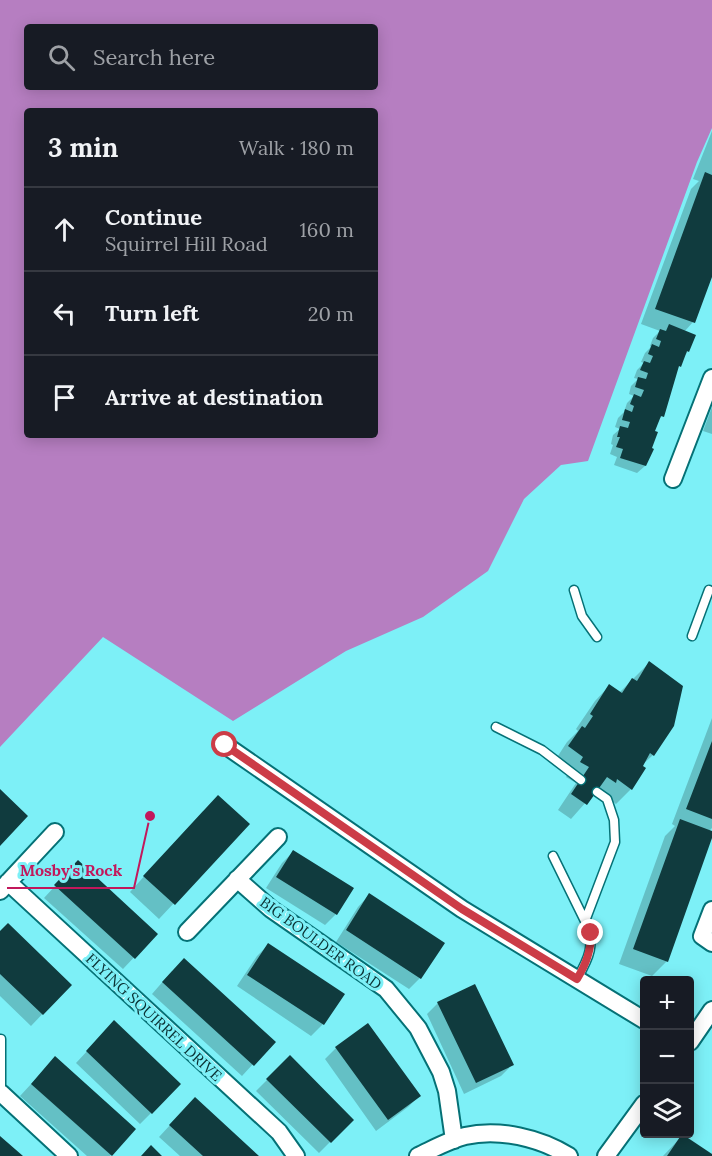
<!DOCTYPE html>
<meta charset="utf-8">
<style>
:root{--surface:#171b24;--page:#242831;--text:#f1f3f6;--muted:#9ea1a6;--line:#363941}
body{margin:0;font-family:Lora,serif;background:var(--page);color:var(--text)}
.controls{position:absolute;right:18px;bottom:18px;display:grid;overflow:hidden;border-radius:6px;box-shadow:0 3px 15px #0003}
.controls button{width:54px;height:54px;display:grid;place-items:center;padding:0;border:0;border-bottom:2px solid var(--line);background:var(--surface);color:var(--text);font:30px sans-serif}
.stop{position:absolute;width:18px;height:18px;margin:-14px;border:4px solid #cc3c47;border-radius:50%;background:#fff}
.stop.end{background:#cc3c47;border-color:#fff;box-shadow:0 2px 6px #0008}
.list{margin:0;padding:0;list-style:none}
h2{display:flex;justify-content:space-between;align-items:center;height:78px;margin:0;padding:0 24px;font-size:26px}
h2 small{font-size:20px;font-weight:400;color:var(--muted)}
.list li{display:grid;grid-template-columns:39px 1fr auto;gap:18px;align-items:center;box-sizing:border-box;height:84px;padding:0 24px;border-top:2px solid var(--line)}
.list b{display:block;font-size:22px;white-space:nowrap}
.list p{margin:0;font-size:20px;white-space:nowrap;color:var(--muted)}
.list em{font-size:20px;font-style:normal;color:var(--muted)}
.icon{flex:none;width:33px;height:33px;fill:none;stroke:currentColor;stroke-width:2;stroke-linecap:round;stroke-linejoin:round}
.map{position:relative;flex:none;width:712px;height:1156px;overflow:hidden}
.search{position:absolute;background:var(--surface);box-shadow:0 3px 15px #0003;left:24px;top:24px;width:354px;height:66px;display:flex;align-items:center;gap:15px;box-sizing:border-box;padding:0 21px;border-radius:6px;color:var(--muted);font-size:22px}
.panel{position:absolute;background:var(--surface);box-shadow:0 3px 15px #0003;left:24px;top:108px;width:354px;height:330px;border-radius:6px}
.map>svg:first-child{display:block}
.forest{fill:#b67ec1;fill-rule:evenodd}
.shadow{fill:#0003}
.building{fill:#103b3e}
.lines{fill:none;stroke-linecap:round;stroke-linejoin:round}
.lane-casing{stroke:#057176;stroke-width:11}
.street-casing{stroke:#057176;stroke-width:20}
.lane{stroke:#fff;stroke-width:8}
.street{stroke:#fff;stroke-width:16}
.route{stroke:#cc3c47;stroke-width:8}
.labels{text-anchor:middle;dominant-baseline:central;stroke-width:6;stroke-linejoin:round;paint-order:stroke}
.street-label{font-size:15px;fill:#0a3133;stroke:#7df0f7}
.leader{fill:none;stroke:#c2185b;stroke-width:2}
.callout-dot{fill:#c2185b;stroke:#7df0f7;stroke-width:2}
.callout-label{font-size:16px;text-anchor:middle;font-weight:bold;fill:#c2185b;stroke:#7df0f7;stroke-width:6;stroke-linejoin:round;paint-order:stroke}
</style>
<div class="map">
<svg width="712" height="1156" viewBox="0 0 712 1156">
<rect width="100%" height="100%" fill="#7df0f7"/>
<path class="forest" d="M0,0H712V128L697,162L588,461L561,465L524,499L488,571L423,617L346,651L233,721L103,637L0,747ZM27,27H375V87H27ZM27,111H375V435H27Z"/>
<path class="shadow" d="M712,131V273L693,322L684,332L688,351L676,369L662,416L657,421L645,466L637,473L614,465L617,457L610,454L613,445L611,444L613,435L620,429L615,427L618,418L624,412L627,403L634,396L629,394L631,386L638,379L634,378L637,370L644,363L641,362L645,353L651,347L650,346L653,338L660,331L641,324L691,189L699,181L693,179Z
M712,407V434L703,431Z
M649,663L653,755L641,766L631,789L616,804L602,794L594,793L571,819L558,810L576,783L566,777L569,772L554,762L567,742L578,731L576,729L595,701L609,686L619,693Z
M712,718V828L709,831L712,834L667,961L652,976L619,964L665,836L675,826L672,824Z
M203,811L248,824L159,919L130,892Z
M293,852L336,914L325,925L266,888L282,863Z
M67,873L156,934L123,969L44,898Z
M369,895L420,978L409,989L336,942L358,907Z
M0,933L70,985L31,1026L0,996Z
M268,945L343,994L323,1024L311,1036L237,986L257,956Z
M172,971L273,1042L242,1076L152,994Z
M438,1003L512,1065L501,1076L464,1094L427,1014Z
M103,1034L151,1113L140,1124L76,1063Z
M336,1048L419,1096L408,1107L376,1131L325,1059Z
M290,1057L352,1120L319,1153L256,1091Z
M44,1070L134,1129L110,1156H87L20,1096Z
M184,1110L256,1156H180L159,1137Z
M682,1136L712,1156H663Z"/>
<path class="building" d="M705,172L712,175V277L695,323L655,309Z
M669,324L696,335L689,352L687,351L681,367L679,366L664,417L661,416L655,431L658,432L652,448L654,449L646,466L620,458L623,449L616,447L620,437H617L620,426L628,428L630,422L622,420L625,409L632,412L634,406L630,404L634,394L641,397L644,390L635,387L638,377L646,379L648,373L640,370L644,361L650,363L653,356L648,354L652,344L659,347L661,341L656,339L660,329L666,331Z
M649,661L683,686L674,726L654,756L650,753L643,766L646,768L632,790L617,779L616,783L607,777L587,805L571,794L589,767L580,762L583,757L568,746L582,726L585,728L593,716L590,714L609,684L622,693L632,678L637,681Z
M712,741V819L686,809Z
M0,789L28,816L0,846Z
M218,795L250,824L175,905L143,876Z
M680,819L712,831V838L668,962L633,949Z
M293,850L354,888L337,915L276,877Z
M78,860L158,934L135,959L54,885Z
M369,893L445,943L421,979L346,930Z
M8,923L72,985L43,1015L0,974V931Z
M268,943L345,994L324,1025L247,975Z
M184,958L276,1042L254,1066L162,982Z
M475,984L514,1065L476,1083L437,1002Z
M114,1020L181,1084L152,1114L86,1051Z
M368,1023L421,1096L388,1120L335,1047Z
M290,1055L354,1120L331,1143L266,1079Z
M55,1056L136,1129L112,1156L31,1084Z
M195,1097L259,1156H203L169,1125Z
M682,1134L712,1154V1156H667Z
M0,1136L23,1156H0Z
M151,1145L162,1156H141Z"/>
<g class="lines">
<defs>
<path id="lane" d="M574,590L582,616L597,637
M692,636L709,590
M496,727L542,750L581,780
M553,856L585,921
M577,979C589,958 596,944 585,921L615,842L614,820L607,799L597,792
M1,1093V1039"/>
<path id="street" d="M673,479L712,378
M225,745L462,909L644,1020
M237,879L271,909L386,989L418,1028L441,1072L447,1091L454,1140
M8,882L279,1132L296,1156
M0,891L55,832
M712,910L702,936L712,943
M187,932L278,837
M690,1042L712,1010
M1,1093L69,1156
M418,1156C433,1149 449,1140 465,1136C499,1128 540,1138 569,1156
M606,1156L644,1104"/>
</defs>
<use href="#lane" class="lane-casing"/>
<use href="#street" class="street-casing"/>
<use href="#lane" class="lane"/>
<use href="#street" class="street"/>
</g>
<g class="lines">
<path class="route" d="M225,745L462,909L577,979C586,964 591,951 591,933"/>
</g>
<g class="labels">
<g class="street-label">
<text transform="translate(321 943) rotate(36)">BIG BOULDER ROAD</text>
<text transform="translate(154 1017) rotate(43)">FLYING SQUIRREL DRIVE</text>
</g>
</g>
<path class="leader" d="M150 816L134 888H7"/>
<circle class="callout-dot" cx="150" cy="816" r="6"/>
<g class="callout-label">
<text x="71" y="876">Mosby's Rock</text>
</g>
</svg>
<div class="controls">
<button>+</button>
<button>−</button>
<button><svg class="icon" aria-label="layers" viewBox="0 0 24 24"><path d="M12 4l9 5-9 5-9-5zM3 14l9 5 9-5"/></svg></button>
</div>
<div class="stop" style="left:225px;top:745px"></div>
<div class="stop end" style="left:591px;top:933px"></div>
<div class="search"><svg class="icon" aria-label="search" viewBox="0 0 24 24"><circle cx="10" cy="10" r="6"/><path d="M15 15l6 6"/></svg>Search here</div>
<section class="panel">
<h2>3 min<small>Walk · 180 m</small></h2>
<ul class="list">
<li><svg class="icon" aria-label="ahead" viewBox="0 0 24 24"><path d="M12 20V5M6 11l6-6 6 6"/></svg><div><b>Continue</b><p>Squirrel Hill Road</p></div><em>160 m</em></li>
<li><svg class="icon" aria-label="left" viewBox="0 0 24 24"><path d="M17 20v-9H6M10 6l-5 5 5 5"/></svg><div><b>Turn left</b></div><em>20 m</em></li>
<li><svg class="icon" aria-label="arrive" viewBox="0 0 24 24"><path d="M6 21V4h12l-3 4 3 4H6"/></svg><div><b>Arrive at destination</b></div></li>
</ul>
</section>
</div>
